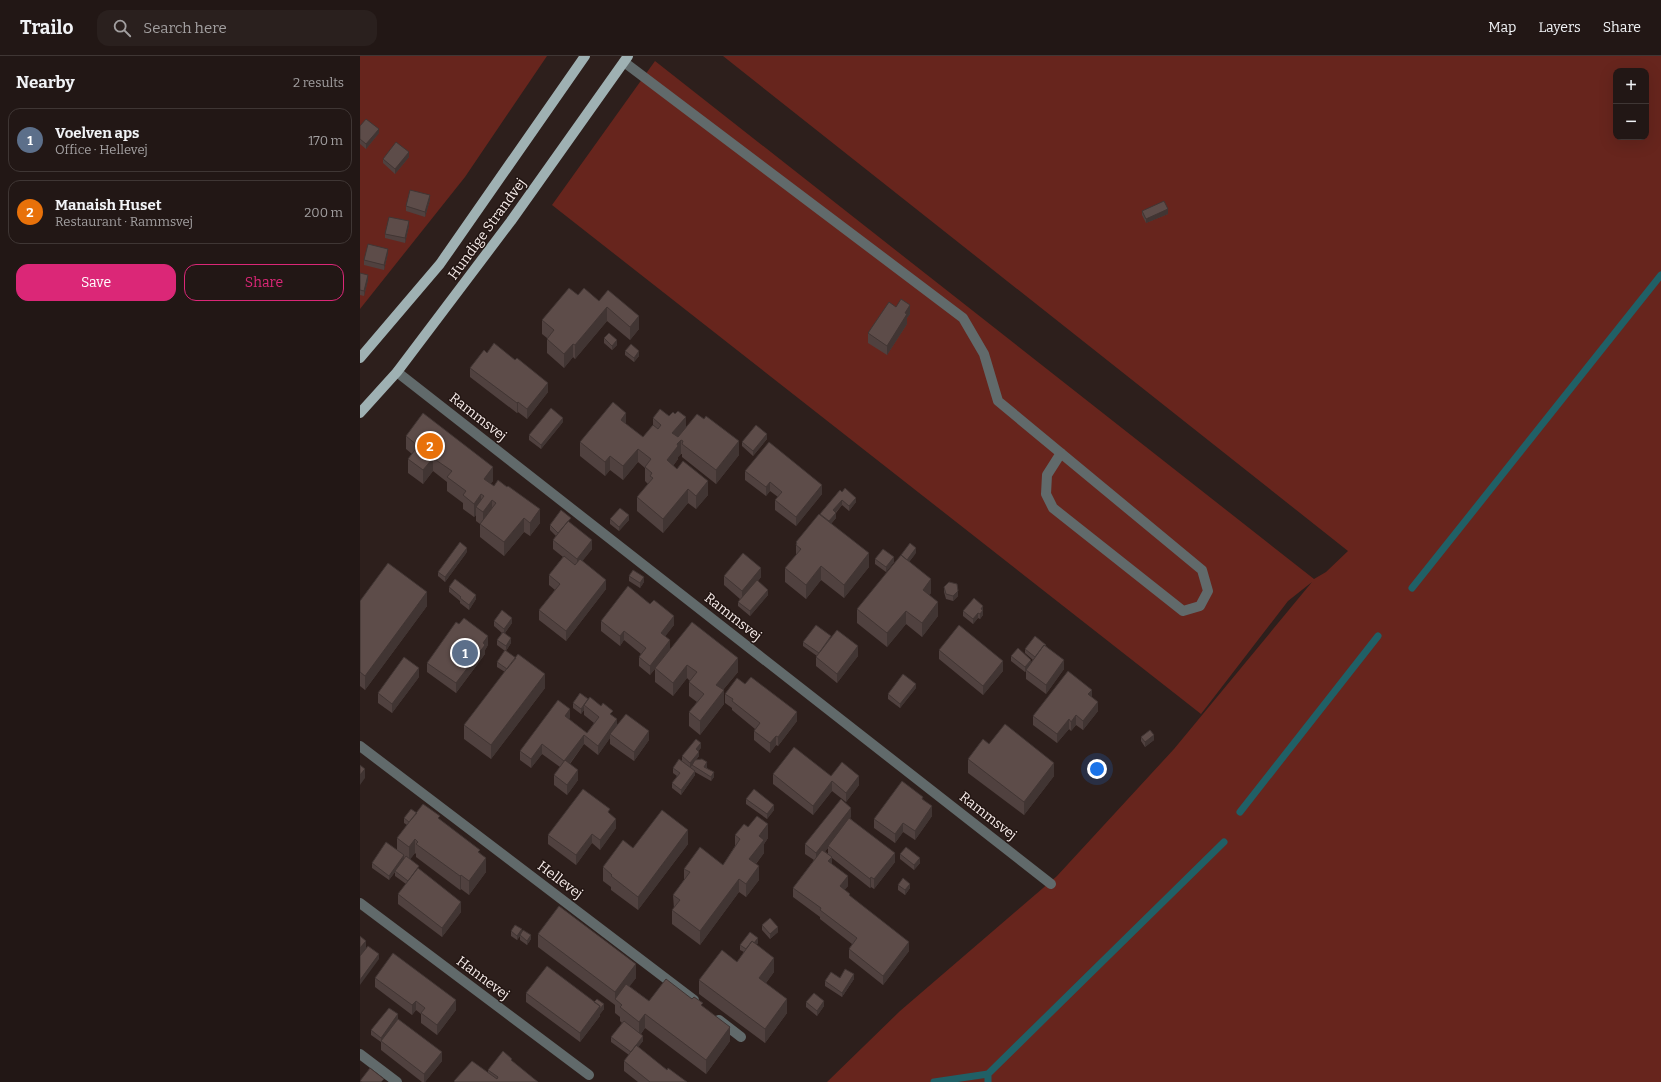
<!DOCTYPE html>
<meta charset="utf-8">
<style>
:root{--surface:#221715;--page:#2a201e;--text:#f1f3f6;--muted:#a29fa0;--line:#3f3634;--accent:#db2777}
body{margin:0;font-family:Bitter,serif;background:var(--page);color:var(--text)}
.controls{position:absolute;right:12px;top:12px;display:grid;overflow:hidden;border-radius:8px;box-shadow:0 4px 16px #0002}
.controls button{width:36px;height:36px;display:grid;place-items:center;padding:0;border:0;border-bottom:1px solid var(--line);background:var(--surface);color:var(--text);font:20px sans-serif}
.you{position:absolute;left:737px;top:713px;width:14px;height:14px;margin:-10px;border:3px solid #fff;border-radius:50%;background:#1a73e8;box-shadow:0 0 0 6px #1a73e833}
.badge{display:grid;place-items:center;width:26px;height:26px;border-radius:50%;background:var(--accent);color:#fff;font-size:13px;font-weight:700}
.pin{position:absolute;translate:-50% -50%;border:2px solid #fff;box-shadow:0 1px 4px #0006}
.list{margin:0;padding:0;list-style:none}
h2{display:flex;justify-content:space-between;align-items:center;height:52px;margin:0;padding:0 16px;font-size:17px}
h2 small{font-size:13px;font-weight:400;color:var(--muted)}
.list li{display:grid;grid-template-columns:26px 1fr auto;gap:12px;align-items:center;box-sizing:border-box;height:64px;margin:0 8px 8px;padding:0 8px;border:1px solid var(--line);border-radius:12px}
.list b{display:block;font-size:15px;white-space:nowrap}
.list p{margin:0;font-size:13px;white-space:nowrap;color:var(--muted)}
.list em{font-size:13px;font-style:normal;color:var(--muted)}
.actions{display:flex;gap:8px;padding:12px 16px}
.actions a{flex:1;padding:9px 0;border:1px solid var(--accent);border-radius:12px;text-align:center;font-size:14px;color:var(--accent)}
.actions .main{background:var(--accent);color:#fff}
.icon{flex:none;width:22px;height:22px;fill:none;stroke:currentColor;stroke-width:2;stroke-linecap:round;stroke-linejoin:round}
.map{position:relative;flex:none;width:1301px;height:1026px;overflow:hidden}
header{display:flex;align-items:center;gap:24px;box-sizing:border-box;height:56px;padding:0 20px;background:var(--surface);border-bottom:1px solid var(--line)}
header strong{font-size:19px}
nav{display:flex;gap:22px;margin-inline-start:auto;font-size:14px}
.search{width:280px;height:36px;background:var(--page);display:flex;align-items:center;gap:10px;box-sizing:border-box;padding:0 14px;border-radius:12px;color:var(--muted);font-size:15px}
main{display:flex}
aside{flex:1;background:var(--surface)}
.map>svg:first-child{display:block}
.green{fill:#67251d;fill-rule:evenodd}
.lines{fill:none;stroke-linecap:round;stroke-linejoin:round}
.stream{stroke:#206066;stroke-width:7}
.minor{stroke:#616a6b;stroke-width:10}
.major{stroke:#9fb1b3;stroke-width:10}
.wall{fill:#50413f;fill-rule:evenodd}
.shaded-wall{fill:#413533}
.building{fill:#5d4c49;stroke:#413533}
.labels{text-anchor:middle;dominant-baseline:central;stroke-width:3;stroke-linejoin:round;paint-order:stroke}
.street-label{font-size:14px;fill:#f7ecea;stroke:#231613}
</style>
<header>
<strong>Trailo</strong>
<div class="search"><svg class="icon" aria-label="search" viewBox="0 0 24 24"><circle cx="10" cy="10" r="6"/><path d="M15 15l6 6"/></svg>Search here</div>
<nav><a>Map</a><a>Layers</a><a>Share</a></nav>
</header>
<main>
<aside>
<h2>Nearby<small>2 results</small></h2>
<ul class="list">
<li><span class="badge" style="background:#5c6f8a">1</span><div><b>Voelven aps</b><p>Office · Hellevej</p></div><em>170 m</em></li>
<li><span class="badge" style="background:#e8710a">2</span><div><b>Manaish Huset</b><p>Restaurant · Rammsvej</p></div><em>200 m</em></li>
</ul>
<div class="actions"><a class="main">Save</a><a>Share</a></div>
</aside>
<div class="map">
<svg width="1301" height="1026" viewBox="0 0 1301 1026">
<rect width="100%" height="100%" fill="#2d1f1c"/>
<path class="green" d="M0,0H187L105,121L0,253Z
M363,0H1301V1026H467L540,955L697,820L814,693L952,526L928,545L841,658L192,149L295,5L954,523L966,516L988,495ZM1256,15H1286V81H1256Z"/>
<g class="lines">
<path class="stream" d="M1052,532L1301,219
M880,756L1018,580
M574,1026L628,1018
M628,1026V1018L864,786"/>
<path class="minor" d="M264,6L603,262L624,298L638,345L842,514L848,535L840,550L823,555L693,452L686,438L687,419L701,397
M37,316L691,828
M0,690L334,944
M0,847L229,1019
M359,964L381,981
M0,998L37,1026"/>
<path class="major" d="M0,302L80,208L225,0
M0,357L37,316L151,165L268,0"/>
</g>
<path class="wall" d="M0,70L19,77L6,93L0,88Z
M49,101L35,118L23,107V103Z
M70,144L65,161L46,155V150Z
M782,155L808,158L786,167L782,159Z
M49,170L45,187L25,182V178Z
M28,197L24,214L4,209V204Z
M0,217L8,224L4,240L0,239Z
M218,239L239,245L279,273L270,284L247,265L215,303L213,301L204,312L187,297V282L182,278V264Z
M536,251L550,258L547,262V268L527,299L508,287V277Z
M244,282L257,289L252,294L244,287Z
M265,295L279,300L274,306L265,299Z
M127,297L188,336L167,363L158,356L157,357L110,321V312Z
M309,360L326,372L379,399L356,428L322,401V398H321L318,401V403L313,410L348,439L336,453L328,447L303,477L277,455V441L288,428L285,425V412L278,406L263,424L250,414L245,420L220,400V386L266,368L283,381L293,369V362Z
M203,366L181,393L169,384V379Z
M46,380L133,425L130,428L180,467L170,480L164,476L144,500L120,481V468L116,465V459L114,461L103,453V447L87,435V426L73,415L63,428L48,417V403L52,398L46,393Z
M407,383L393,400L382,390V386Z
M385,415L462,438L436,470L415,454V444L418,441L410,435L406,440L385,424Z
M480,434L496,446L489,455L482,449L476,457V462L471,468L509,511L484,542L461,524L446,543L425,526V512L436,500V486Z
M250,463L269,464L259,475L250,468Z
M210,467L232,493L222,505L246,533L206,585L179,564V554L195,534L189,529V519L203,501L193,493V484L196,480L190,474V469Z
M107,496L85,526L78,520V516Z
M556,497L549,506L571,537L569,539L578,560L562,581L546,568L527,591L497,567V553Z
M515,503L534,506L526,516L515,508Z
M269,520L284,526L280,532L269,525Z
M364,520L401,521L398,525L408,539L390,560L378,550V546L380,543L364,529Z
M89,531L116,543L109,554L100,547V545L89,536Z
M584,531L598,540L593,545L586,543L584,536Z
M0,545L67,550L5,634L0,630Z
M603,555H623V559L620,563L618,562L613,568L603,560Z
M134,565L152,567L145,577L151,587L146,595L185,632L131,703L104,683V669L145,616L137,611V606L145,595L137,589V584L142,577L134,570Z
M241,565L314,569L305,580L310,593L378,616L363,634L364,648L340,679L329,670V656L337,646L329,640V626L330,625L327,622L313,640L295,626V613L290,619L279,610V601L281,598L264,584L260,590L241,575Z
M471,582L498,600L477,627L456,610V601L457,600L443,590V586Z
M128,589L125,594V598L96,637L67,616V607Z
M686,590L704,613L686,638L666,623V615L665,616L651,605V600L671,606L673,604L665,597V593Z
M579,594L643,615L623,639L579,603Z
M59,621L32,657L18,647V637Z
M556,632L540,652L528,643V638Z
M220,637L253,660L257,668L289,684L274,705L250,688V682L238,699L224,688L210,708L218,724L207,739L194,729V719L200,711L182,698L171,712L160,704V695L210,662L209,663L227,677L234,667L224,659V654L221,658L213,652V647Z
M365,638L437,665L418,690L416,689L410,697L394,684V675L395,673L372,654V652L365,647Z
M732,641L738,655L723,674L716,669L711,675L709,673L697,687L673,669V660Z
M781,681L794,684L785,691L781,685Z
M629,688L694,720L664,759L608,717V703Z
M341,692L338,695L339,700L336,704L347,711V712L354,721L351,725L335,716V719L321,739L312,732V727L317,720L313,717V712L322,705V700Z
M413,718L471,720L499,729L486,746L472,735L453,759L413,728Z
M386,743L414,754L407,763L386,748Z
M563,743L572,760L555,784L543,776L535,787L514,772V763Z
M57,757L80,764L120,797L126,816L109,839L101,833L100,834L56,801V798L55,797L50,803L59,814L101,856L82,881L38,848V838L46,828L35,820V816L29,824L12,812V807L37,794V782L47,769L44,767V762Z
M491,761L490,762L535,806L514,833L511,831L510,832L472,802V808L488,830L484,834L490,840L549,895L523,929L489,902V893L492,888L460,863V861L433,841V832L454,804L445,798V788ZM468,792V798L465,795Z
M388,771L408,782L404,788V797L396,808L399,824L386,841L379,836L340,889L312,868V854L314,853L313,839L324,824V813L363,809L375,790V779Z
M256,772L240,794L232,787L216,809L188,788V779Z
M328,788L278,854L251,834V831L243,825V811L273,792Z
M540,798L560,807L554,814L540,803Z
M538,829L550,832L545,839L538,834Z
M402,869L418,876L410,883L402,874Z
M151,875L162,877L171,883L167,889L160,884V880L157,884L151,880Z
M178,878L276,922L269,930L289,945L343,951L370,985L346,1018L285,972L281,978L283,985L278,991L307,1014L327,1026H278L264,1015V1005L269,999L251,986V981L262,967L260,965V961L255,957V949L178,891Z
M398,887L396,889L414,916L406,927L427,957L405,987L339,938V924L377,906L384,896L380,894V889Z
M15,922L96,954L77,979L61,967V958L56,954L52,959L15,931Z
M480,922L494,923L482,941L465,930V925Z
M166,937L234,946L244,953L240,958V957V960L220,986L166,946Z
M446,946L464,950L457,960L446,951Z
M38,963L82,1005L65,1026H62L21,994V985V986L11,979V974Z
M152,1005L178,1026H94V1025L128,1016V1014Z"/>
<path class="shaded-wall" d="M19,73V77L6,93V88Z
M49,96V101L35,118V113Z
M70,139V144L65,161V156Z
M808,153V158L786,167V163Z
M49,165V170L45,187V182Z
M28,193V197L24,214V209Z
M8,219V224L4,240V235Z
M550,249V258L547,262V268L527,299V290L545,257Z
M247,251V265L215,303V289Z
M279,260V273L270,284V271Z
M257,284V289L252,294V290Z
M213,288V301L204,312V298Z
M279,295V300L274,306V302Z
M188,327V336L167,363V353Z
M158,346V356L157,357V347Z
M266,357V371L261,364Z
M326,361V375L312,390V377Z
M203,362V366L181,393V389Z
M407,378V383L393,400V395Z
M321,384V398L318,401V403L307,418V404L317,388Z
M379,385V399L356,428V414Z
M278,393V406L263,424V410Z
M250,400V414L245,420V406Z
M73,402V415L63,428V414Z
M133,411V425L124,437V423Z
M348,425V439L336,453V440Z
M410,426V435L406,440V431Z
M462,429V438L436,470V461Z
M328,433V447L303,477V463Z
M121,438V452L116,451V459L114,461V448Z
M496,442V446L489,455V450Z
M132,444V458L123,470V456Z
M482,444V449L473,459V454Z
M180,453V467L170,480V467Z
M476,457V462L469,470V465Z
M269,459V464L259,475V471Z
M164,462V476L144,500V486Z
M232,484V493L217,512V503Z
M107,492V496L85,526V521Z
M556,492V497L545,511V506Z
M509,497V511L484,542V529Z
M534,501V506L526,516V511Z
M461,510V524L446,543V529Z
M401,512V521L382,545V535Z
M284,521V526L280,532V527Z
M571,523V537L563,547V534Z
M246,524V533L206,585V575Z
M408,534V539L390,560V555Z
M598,535V540L593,545V540Z
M67,536V550L5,634V620Z
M116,539V543L109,554V549Z
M578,546V560L562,581V567Z
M623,550V559L620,563V558L621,553Z
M546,555V568L527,591V577Z
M618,557V562L613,568V563Z
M314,560V569L301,586V577Z
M152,562V567L144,578V573Z
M264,575V584L260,590V580Z
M128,580V589L125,594V598L96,637V627Z
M151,582V587L146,595V590Z
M310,584V593L290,619V610Z
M498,590V600L477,627V618Z
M378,602V616L356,642V629Z
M671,604V608L666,614L665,616V611Z
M704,604V613L686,638V629Z
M643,605V615L623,639V630Z
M327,609V622L313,640V627Z
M59,612V621L32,657V648Z
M185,618V632L131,703V689Z
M556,628V632L540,652V648Z
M364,634V648L340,679V665Z
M732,634V643L728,638Z
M738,646V655L723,674V665Z
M224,650V654L221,658V653Z
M210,653V662L205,669V660Z
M437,656V665L418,690V681Z
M716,659V669L711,675V666Z
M257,663V673L250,678V682L238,699V690Z
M709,663V673L697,687V678Z
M289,675V684L274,705V696Z
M224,679V688L204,715V705Z
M794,679V684L785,691V686Z
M416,680V689L410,697V687Z
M341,687V692L336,698V693Z
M182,688V698L171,712V703Z
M339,696V700L330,712V707Z
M347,706V711L344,715V711Z
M694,707V720L664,759V746Z
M5,713V722L0,729V719Z
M218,714V724L207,739V729Z
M335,715V719L321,739V734Z
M354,716V721L351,725V721Z
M499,720V729L486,746V737Z
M472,725V735L453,759V750Z
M414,749V754L407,763V758Z
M572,750V760L555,784V775Z
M491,752V761L469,790H468V792L456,806V797Z
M256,763V772L240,794V784Z
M543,767V776L535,787V778Z
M408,768V782L404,788V797L389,816V803L399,780Z
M328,774V788L278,854V841Z
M232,778V787L216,809V799Z
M55,783V797L49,805V791Z
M535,797V806L514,833V823Z
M44,799V804L29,824V820Z
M472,801V810L468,805Z
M126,802V816L109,839V825Z
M560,802V807L554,814V809Z
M399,810V824L386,841V828Z
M101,819V833L100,834V820Z
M488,820V830L480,840V830Z
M511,821V831L510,832V823Z
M379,823V836L340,889V875Z
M550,828V832L545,839V834Z
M101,846V856L82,881V872Z
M418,871V876L410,883V878Z
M162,873V878L157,884V880Z
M171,879V883L167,889V885Z
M398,882V887L388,900V895Z
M6,885V894L0,902V892Z
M549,886V895L523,929V920Z
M19,898V903L0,929V924Z
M414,902V916L399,936V922Z
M276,908V922L258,946L255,943V950V936Z
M494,918V923L482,941V937Z
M427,943V957L405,987V973Z
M96,944V954L77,979V969Z
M56,945V954L52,959V949Z
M464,945V950L457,960V955Z
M244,948V953L240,958V953Z
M240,950V960L220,986V977Z
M38,958V963L21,986V982Z
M285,958V972L279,980V966Z
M370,971V985L346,1018V1004Z
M283,980V985L271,1001V996Z
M82,996V1005L65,1026H64V1018Z"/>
<path class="building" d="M6,63L19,73L6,88L0,83V70Z
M36,86L49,96L35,113L23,103Z
M50,134L70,139L65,156L46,150Z
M804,145L808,153L786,163L782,155Z
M29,161L49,165L45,182L25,178Z
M8,188L28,193L24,209L4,204Z
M0,217L8,219L4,235L0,234Z
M209,232L218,239L224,232L239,245L248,234L279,260L270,271L247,251L215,289L213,288L204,298L187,283L194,274L182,264Z
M541,243L550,249L545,257L547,258L527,290L508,277L529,246L536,251Z
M249,277L257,284L252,290L244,282Z
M134,287L155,304L157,302L188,327L167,353L158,346L157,347L110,312L124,294L127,297Z
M271,288L279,295L274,302L265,295Z
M253,346L266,357L261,364L283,381L293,369L298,373L301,369L293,362L300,353L309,360L313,356L315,358L318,355L326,361L312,377L318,381L337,358L344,363L346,360L379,385L356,414L322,388L323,385L321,384L317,388L318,390L307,404L317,413L323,405L348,425L336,440L328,433L303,463L277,441L293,422L290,420L292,417L285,411L291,403L278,393L263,410L250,400L245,406L220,386Z
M191,352L203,362L181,389L169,379Z
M63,357L133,411L124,423L134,430L138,424L147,431L148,430L180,453L170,467L164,462L144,486L120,468L136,447L132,444L123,456L116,451L124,440L121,438L114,448L103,439L106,435L87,421L92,415L73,402L63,414L48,403L58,390L46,380Z
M396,369L407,378L393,395L382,386Z
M409,386L462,429L436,461L415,444L422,436L410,426L406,431L385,415Z
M485,432L496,442L489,450L482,444L473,454L476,457L469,465L460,458L480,434L482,436Z
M260,452L269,459L259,471L250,463Z
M201,454L211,462L198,477L190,469Z
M459,458L509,497L484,529L461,510L446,529L425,512L441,493L436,489L437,487L436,486Z
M208,465L232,484L217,503L193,484Z
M100,486L107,492L85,521L78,516Z
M550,487L556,492L547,504L541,499Z
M523,493L534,501L526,511L515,503Z
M383,497L401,512L382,535L364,520Z
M541,499L571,523L563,534L578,546L562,567L546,555L527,577L497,553Z
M204,500L215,509L220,503L246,524L206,575L179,554L200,528L189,519Z
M28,507L67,536L5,620L0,616V545Z
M273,514L284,521L280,527L269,520Z
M95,523L116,539L109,549L100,542L101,541L89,531Z
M397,524L408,534L390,555L378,546Z
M589,526L597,528L598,535L593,540L586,538L584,531Z
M268,530L290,548L294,544L314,560L301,577L310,584L290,610L279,601L286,592L264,575L260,580L241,565Z
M614,542L623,550L621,553L623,554L620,558L618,557L613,563L603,555Z
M142,554L152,562L144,573L134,565Z
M104,562L128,580L123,587L125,589L96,627L67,607L96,566L99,568Z
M332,566L378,602L356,629L364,634L340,665L329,656L344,638L329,626L337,616L327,609L313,627L295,612Z
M456,569L471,580L459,597L443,586Z
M599,569L643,605L623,630L579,594Z
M477,574L498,590L477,618L456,601Z
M143,576L151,582L146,590L137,584Z
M675,580L686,589L685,590L684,589L675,601L665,593Z
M684,589L704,604L686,629L666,614Z
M658,592L671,604L665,611L651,600Z
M145,594L156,602L147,613L137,606Z
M158,598L185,618L131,689L104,669Z
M44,601L59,612L32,648L18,637Z
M708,615L732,634L728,638L738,646L723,665L716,659L711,666L709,663L697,678L673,660Z
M543,618L556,628L540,648L528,638Z
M391,621L437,656L418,681L416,680L410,687L394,675L400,667L372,645L373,643L365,638L377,622L385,628Z
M220,637L228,643L221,653L213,647Z
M230,641L241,650L243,647L253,655L250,658L257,663L238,690L224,679L204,705L182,688L171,703L160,695L198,644L210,653L205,660L227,677L239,661L224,649Z
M266,658L289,675L274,696L250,678Z
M645,668L694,707L664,746L608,703L623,683L629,688Z
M790,674L794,679L785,686L781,681Z
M336,683L341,687L336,693L339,696L330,707L322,700Z
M434,691L471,720L482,706L499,720L486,737L472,725L453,750L413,718Z
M319,703L335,715L321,734L312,727L320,717L313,712Z
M342,703L347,706L344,711L354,716L351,721L332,709L335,704Z
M205,704L218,714L207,729L194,719Z
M0,709L5,713L0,719Z
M542,725L563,741L562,743L572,750L555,775L543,767L535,778L514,763Z
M223,733L250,753L248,756L256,763L240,784L232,778L216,799L188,779Z
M394,733L414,749L407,758L386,743Z
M481,743L491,752L456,797L445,788Z
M63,748L80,760L78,762L120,794L118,796L126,802L109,825L101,819L100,820L56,788L58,786L55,783L49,791L37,782Z
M51,753L57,757L49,766L44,762Z
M302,754L328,774L278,841L251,820L252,819L243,811L263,784L273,792Z
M397,760L408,768L399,780L404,784L389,803L399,810L386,828L379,823L340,875L312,854L320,844L313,839L330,816L324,813L340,791L363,809L380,783L375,779L384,768L388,771Z
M489,762L535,797L514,823L511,821L510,823L468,790Z
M26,786L44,799L29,820L12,807Z
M546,791L560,802L554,809L540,798Z
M462,794L472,801L468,805L488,820L480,830L490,838L489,839L549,886L523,920L489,893L497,882L460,854L461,852L433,832Z
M46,800L59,810L48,825L35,815Z
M58,812L101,846L82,872L38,838Z
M543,822L550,828L545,834L538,829Z
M199,850L276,908L255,936L178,878Z
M410,862L418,871L410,878L402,869Z
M155,869L162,873L157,880L151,875Z
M163,874L171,879L167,885L160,879Z
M390,876L398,882L394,887L392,885L386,893L380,889Z
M0,880L6,885L0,892Z
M392,885L414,902L399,922L427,943L405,973L339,924L362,894L377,906Z
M8,890L19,898L0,924V900Z
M33,897L96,944L77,969L61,957L65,952L56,945L52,949L15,922Z
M187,910L240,950L220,977L166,937Z
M485,913L494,918L482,937L465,925L471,916L480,922Z
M306,923L332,943L334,941L343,947L341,949L370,971L346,1004L285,958L279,966L260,951L262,949L255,943L266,928L289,945Z
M454,937L464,945L457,955L446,946Z
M237,943L244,948L240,953V950L234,946Z
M29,952L38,958L21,982L11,974Z
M38,963L82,996L64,1018L21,985Z
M264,965L283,980L271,996L251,981Z
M276,989L307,1014L308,1012L327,1026H290L264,1005Z
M143,995L152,1003L151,1004L178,1026H95L94,1025L112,1005L137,1023L138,1021L128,1014Z
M10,1012L24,1023L21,1026H2L0,1025Z"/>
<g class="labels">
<g class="street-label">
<text transform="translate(127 173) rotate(-54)">Hundige Strandvej</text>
<text transform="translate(118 361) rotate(38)">Rammsvej</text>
<text transform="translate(373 561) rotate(38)">Rammsvej</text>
<text transform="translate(628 760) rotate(38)">Rammsvej</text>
<text transform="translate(200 824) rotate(37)">Hellevej</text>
<text transform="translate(123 922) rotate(37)">Hannevej</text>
</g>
</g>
</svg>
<div class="controls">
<button>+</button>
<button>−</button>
</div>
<div class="you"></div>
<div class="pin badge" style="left:105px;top:597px;background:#5c6f8a">1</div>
<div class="pin badge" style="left:70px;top:390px;background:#e8710a">2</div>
</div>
</main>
